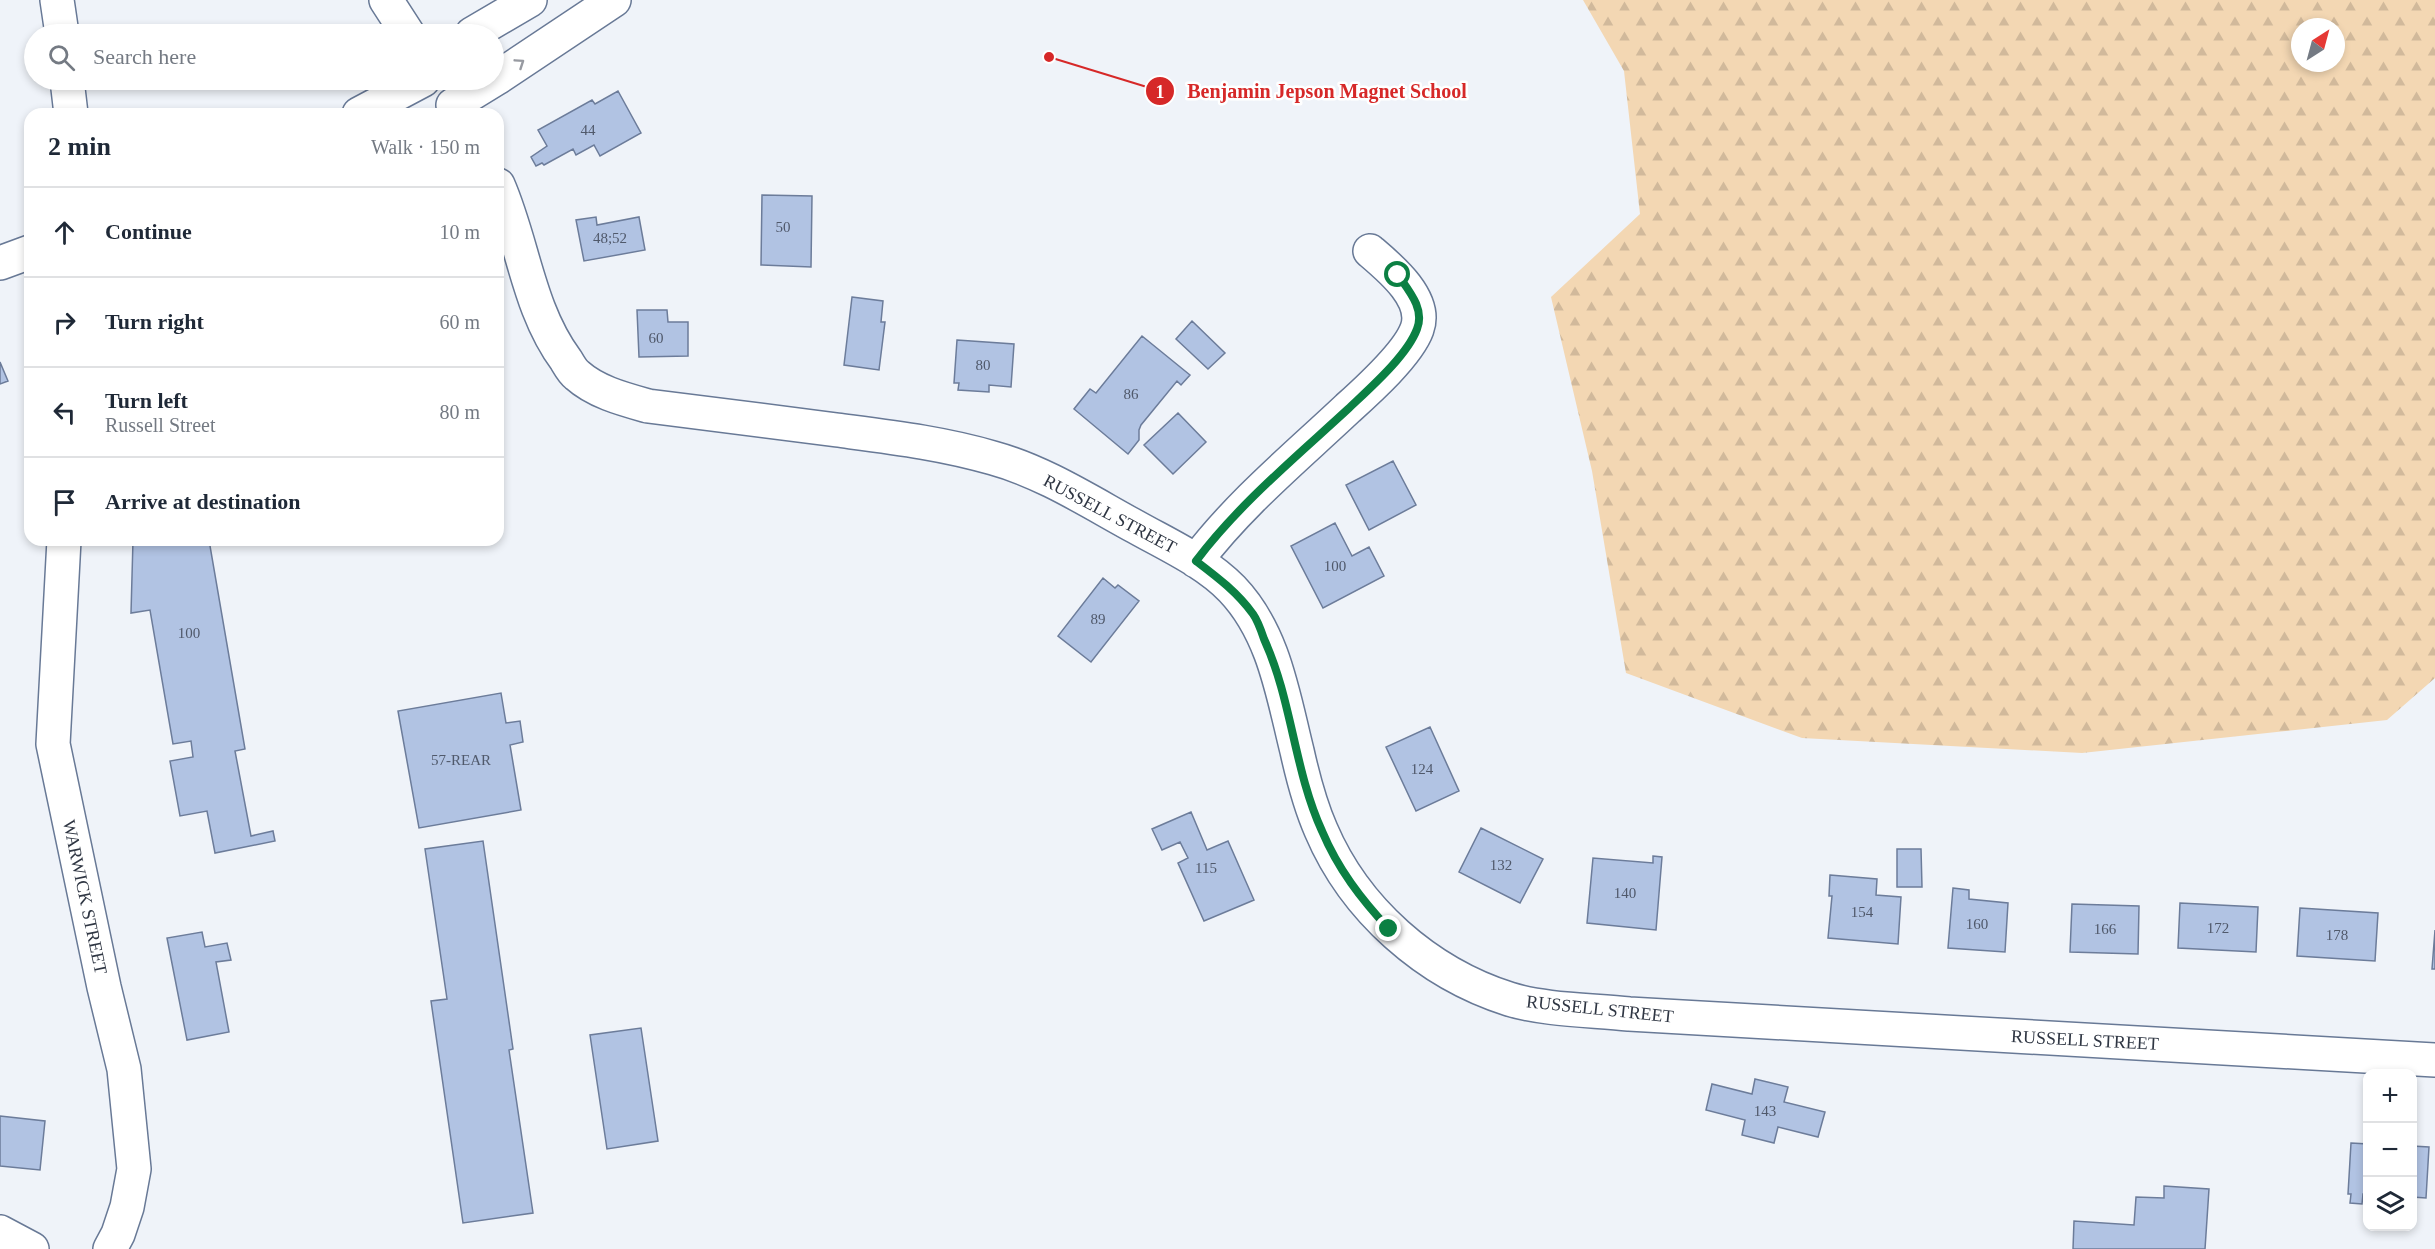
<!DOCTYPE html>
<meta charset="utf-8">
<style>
:root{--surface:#fff;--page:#f6f6f7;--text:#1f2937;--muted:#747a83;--line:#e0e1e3}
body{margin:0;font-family:Georgia,serif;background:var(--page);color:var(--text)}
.controls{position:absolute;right:18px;bottom:18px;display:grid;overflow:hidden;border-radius:12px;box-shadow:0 3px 9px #0003}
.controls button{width:54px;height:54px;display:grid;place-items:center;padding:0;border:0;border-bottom:2px solid var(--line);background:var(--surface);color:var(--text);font:30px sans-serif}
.compass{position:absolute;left:2291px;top:18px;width:54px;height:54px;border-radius:50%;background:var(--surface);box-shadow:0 3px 9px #0003;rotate:36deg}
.stop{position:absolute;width:18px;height:18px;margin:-14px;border:4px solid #0b8043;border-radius:50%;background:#fff}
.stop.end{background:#0b8043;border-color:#fff;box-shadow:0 2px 6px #0008}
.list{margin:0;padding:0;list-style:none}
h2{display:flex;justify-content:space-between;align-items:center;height:78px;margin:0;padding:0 24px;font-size:26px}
h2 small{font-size:20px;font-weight:400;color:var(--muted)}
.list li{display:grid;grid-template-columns:39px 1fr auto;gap:18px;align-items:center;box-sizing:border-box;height:90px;padding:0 24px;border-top:2px solid var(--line)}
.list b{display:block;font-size:22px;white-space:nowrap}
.list p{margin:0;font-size:20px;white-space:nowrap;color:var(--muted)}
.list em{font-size:20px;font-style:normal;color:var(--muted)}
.icon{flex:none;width:33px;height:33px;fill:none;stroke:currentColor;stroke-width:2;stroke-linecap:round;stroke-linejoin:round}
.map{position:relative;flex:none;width:2435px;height:1249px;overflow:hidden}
.search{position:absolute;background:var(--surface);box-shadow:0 3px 9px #0003;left:24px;top:24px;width:480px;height:66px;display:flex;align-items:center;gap:15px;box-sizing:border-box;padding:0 21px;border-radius:33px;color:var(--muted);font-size:22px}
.panel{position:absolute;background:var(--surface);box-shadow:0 3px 9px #0003;left:24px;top:108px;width:480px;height:438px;border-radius:18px}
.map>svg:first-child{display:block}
.forest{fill:url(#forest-firs);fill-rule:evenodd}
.building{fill:#b1c3e3;stroke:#6c7c9a;stroke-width:1.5}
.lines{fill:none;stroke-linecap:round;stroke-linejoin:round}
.minor-casing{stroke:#687996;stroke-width:36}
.minor{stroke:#fff;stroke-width:33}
.oneway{stroke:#979aa1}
.route{stroke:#0b8043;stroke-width:8}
.labels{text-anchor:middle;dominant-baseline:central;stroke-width:5;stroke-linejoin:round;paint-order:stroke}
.number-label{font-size:15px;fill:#50596b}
.street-label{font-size:18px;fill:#2f3643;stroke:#fff}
.leader{fill:none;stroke:#d62828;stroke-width:2}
.callout-dot{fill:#d62828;stroke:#fff;stroke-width:2}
.mark-label{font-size:18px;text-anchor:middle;font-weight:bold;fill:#fff}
.callout-label{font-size:20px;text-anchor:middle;font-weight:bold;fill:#d62828;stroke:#fff;stroke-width:5;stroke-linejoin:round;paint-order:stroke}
</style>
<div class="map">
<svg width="2435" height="1249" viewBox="0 0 2435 1249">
<defs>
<pattern id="forest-firs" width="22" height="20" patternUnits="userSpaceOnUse" patternTransform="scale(1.5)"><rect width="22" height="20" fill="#f3d7b3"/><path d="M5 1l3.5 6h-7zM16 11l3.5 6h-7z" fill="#d1b99b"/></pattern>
</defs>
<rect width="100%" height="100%" fill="#eff3f9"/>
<path class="forest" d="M1583,0H2435V678L2387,720L2082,753L1802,738L1626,673L1592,471L1551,297L1640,214L1624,71ZM2300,27H2336V63H2300Z"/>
<path class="building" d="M618,91L641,133L600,156L594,145L576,155L573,149L544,165L542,163L536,166L531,157L547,146L538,130L592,100L595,104Z
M762,195L812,196L811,267L761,265Z
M596,217L597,225L639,217L645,250L584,261L576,220Z
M852,297L883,301L881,322H885L879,370L844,365Z
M637,310H667L668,322H688V356L639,357Z
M1192,321L1225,353L1208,369L1176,339Z
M1142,336L1190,375L1181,385L1177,381L1141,425L1139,430V440L1128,454L1074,409L1090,389L1096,393Z
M957,340L1014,344L1011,387L989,385V392L958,390L959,383H954Z
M0,362L8,381L0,384Z
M1178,413L1206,442L1173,474L1144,445Z
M1393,461L1416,505L1369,530L1346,485Z
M1335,523L1352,556L1369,547L1384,576L1323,608L1291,546Z
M133,540H209L245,749L235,751L251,836L273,831L275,841L215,853L207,811L180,816L170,761L193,757L191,741L173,744L150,610L131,613Z
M1103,578L1115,588L1118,585L1139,601L1091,662L1058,636Z
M501,693L506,723L520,721L523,742L510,745L521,810L419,828L398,711Z
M1430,727L1459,791L1416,811L1386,747Z
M1191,812L1207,850L1228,841L1254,900L1204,921L1178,863L1188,858L1180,842L1162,850L1152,829Z
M1481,828L1543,859L1520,903L1459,872Z
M483,841L513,1049L509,1050L533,1213L463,1223L431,1001L447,999L425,849Z
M1897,849H1921L1922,887H1897Z
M1653,856L1662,857L1656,930L1587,923L1593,858L1653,863Z
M1830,875L1877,879L1876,895L1901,897L1898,944L1828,938L1832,896H1829Z
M1953,888L1969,890V899L2008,903L2005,952L1948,948Z
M2180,903L2258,907L2256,952L2178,948Z
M2072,904L2139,906L2138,954L2070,952Z
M2300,908L2378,913L2375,961L2297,956Z
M2435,930V969H2432Z
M202,932L205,947L227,943L231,960L216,962L229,1032L187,1040L167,938Z
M641,1028L658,1141L607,1149L590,1035Z
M1755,1079L1788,1087L1784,1102L1825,1112L1818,1137L1778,1127L1774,1143L1742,1135L1745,1120L1706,1110L1712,1084L1752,1094Z
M0,1116L45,1121L40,1170L0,1166Z
M2351,1143L2368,1144V1194H2363L2362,1204L2350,1203L2351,1194H2348Z
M2412,1146L2429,1147L2426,1198L2412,1197Z
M2164,1186L2209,1189L2205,1249H2073L2074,1221L2134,1225L2136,1197L2164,1198Z"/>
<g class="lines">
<defs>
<path id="minor" d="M57,0L62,34
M386,0L408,34
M472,34L530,0
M67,80L71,114
M453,105L497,78L614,0
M359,114L423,80
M498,185C523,242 528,309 566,360C569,365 572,371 577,375C596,392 623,399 648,406C711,414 774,422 837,430C890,437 942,443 993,458C1044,472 1090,502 1136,527C1168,545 1206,562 1232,589C1274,633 1283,695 1297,751C1303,778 1310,805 1321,830C1355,910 1427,973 1509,999C1544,1010 1592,1010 1629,1014L2435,1060
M0,263L30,252
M64,540L53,744L104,987L124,1069L134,1169L127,1207L118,1234L110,1249
M1196,561C1239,504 1296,457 1348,408C1368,390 1408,354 1417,329C1428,299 1390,268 1370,251
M0,1232L32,1249"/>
</defs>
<use href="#minor" class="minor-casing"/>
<use href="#minor" class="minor"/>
</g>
<defs><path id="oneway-chevron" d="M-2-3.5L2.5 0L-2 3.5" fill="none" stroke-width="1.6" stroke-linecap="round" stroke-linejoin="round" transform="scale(1.5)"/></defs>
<use class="oneway" href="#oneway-chevron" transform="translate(520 63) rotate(-34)"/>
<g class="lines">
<path class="route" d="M1389,929C1361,899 1338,869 1322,831C1294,770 1292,700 1264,639C1261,630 1258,621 1253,614C1237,592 1217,577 1196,561C1239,504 1296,457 1348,409C1369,389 1407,356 1417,329C1425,309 1409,291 1398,275"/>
</g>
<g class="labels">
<g class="number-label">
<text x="588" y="130">44</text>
<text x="783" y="227">50</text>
<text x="610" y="238">48;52</text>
<text x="656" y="338">60</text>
<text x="983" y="365">80</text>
<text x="1131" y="394">86</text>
<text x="1335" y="566">100</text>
<text x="1098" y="619">89</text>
<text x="189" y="633">100</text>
<text x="461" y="760">57-REAR</text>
<text x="1422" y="769">124</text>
<text x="1501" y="865">132</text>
<text x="1206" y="868">115</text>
<text x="1625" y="893">140</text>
<text x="1862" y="912">154</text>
<text x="1977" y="924">160</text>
<text x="2218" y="928">172</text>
<text x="2105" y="929">166</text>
<text x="2337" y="935">178</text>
<text x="1765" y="1111">143</text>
</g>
<g class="street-label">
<text transform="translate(1110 514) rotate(28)">RUSSELL STREET</text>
<text transform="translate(85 897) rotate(78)">WARWICK STREET</text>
<text transform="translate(1600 1009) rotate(6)">RUSSELL STREET</text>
<text transform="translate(2085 1040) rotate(3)">RUSSELL STREET</text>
</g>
</g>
<path class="leader" d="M1049 57L1160 91"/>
<g class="callout-dot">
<circle cx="1049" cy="57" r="6"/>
<circle cx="1160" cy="91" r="15"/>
</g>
<g class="mark-label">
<text x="1160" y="98">1</text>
</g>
<g class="callout-label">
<text x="1327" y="98">Benjamin Jepson Magnet School</text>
</g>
</svg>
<div class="controls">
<button>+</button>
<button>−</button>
<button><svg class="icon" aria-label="layers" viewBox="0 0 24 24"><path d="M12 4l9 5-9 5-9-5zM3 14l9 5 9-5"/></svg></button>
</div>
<svg class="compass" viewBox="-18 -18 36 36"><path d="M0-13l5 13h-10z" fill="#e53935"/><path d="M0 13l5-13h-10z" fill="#747a83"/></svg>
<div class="stop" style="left:1398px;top:275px"></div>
<div class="stop end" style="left:1389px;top:929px"></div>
<div class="search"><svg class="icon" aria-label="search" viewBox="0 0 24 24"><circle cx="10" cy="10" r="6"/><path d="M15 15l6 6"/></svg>Search here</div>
<section class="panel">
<h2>2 min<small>Walk · 150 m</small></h2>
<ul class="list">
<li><svg class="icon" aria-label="ahead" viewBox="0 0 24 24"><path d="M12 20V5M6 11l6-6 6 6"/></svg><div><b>Continue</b></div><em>10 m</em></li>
<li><svg class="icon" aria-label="right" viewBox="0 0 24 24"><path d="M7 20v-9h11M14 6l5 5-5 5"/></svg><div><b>Turn right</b></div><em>60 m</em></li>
<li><svg class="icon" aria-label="left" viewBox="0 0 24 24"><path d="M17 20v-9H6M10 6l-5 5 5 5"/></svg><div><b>Turn left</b><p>Russell Street</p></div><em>80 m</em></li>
<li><svg class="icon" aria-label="arrive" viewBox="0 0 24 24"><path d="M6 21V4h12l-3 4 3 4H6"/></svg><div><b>Arrive at destination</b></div></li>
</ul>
</section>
</div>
